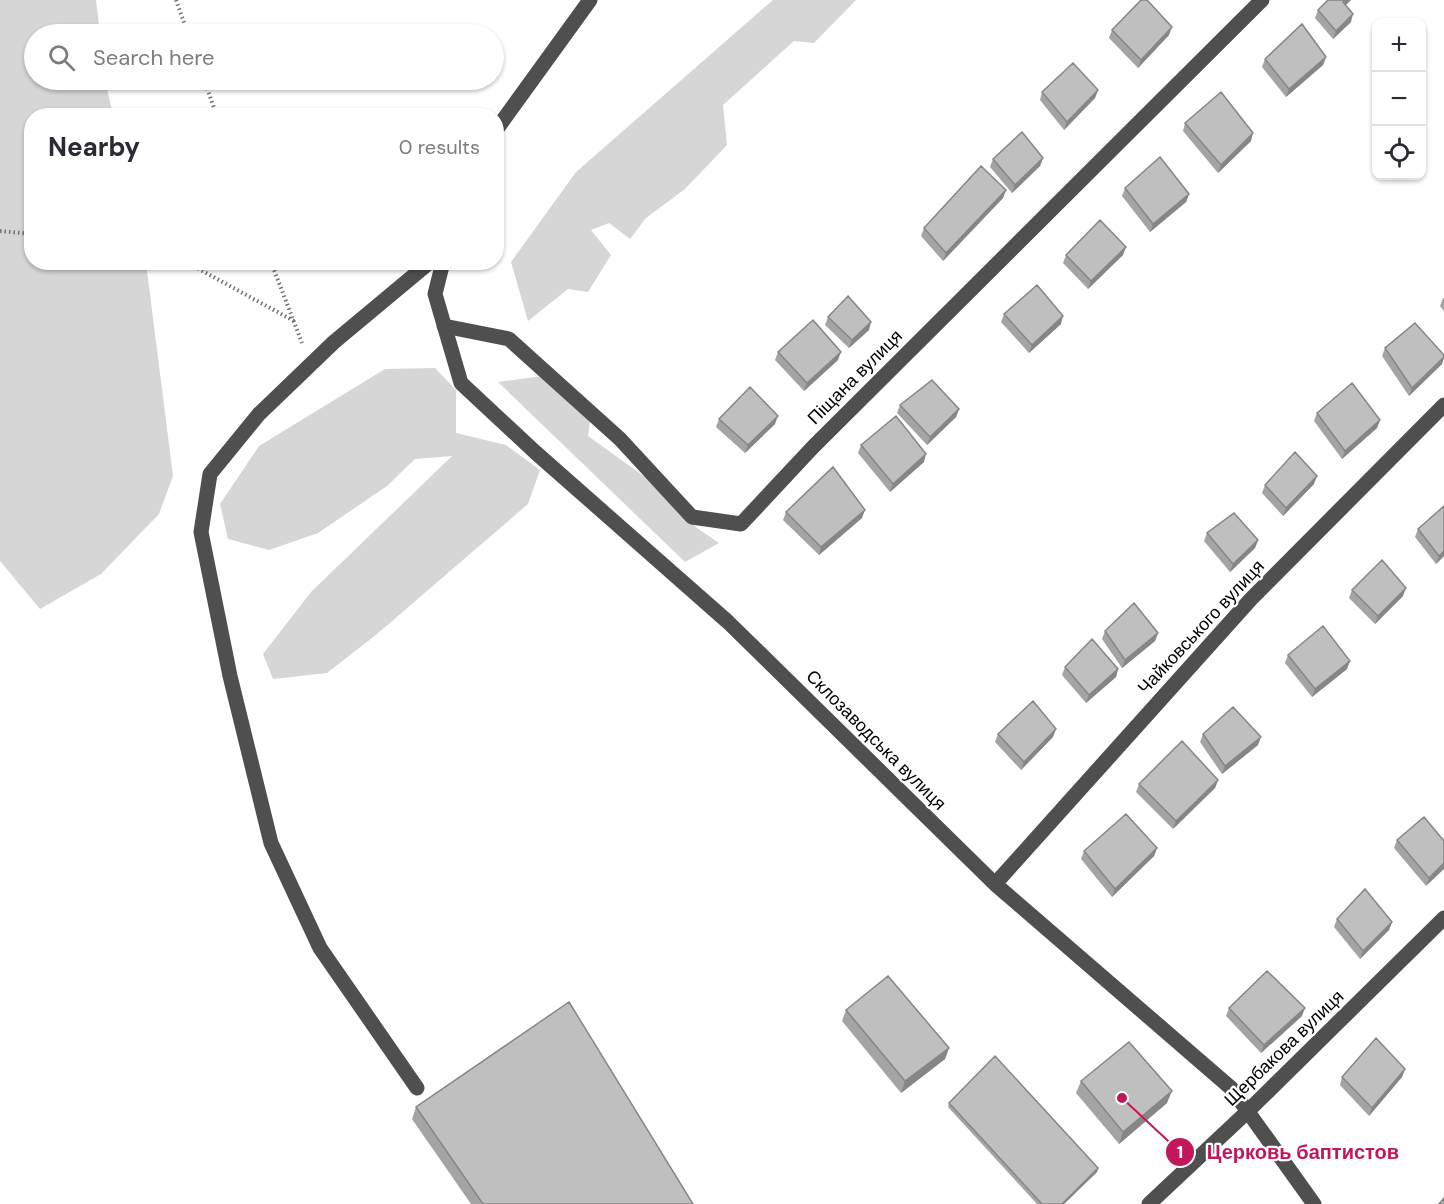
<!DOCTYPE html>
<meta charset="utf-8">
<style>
:root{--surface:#fff;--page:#f7f7f7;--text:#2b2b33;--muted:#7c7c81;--line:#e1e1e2}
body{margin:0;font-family:"DM Sans",sans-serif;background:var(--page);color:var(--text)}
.controls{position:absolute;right:18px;top:18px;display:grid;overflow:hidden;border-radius:12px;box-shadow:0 2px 4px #0004}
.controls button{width:54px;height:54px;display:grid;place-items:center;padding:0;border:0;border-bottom:2px solid var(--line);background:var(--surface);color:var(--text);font:30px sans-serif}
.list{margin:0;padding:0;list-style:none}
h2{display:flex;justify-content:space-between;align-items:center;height:78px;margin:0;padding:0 24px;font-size:26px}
h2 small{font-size:20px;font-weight:400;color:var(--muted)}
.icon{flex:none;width:33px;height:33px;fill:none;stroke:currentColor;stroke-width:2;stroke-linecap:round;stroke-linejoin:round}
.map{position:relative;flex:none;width:1444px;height:1204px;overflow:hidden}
.search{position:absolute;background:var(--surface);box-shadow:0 2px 4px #0004;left:24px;top:24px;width:480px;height:66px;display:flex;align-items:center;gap:15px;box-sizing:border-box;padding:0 21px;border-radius:33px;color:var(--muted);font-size:22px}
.panel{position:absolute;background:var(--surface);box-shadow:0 2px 4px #0004;left:24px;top:108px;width:480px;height:162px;border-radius:24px}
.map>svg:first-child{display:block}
.green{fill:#d6d6d6}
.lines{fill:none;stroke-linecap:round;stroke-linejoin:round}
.path{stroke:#717171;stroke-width:4;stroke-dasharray:1.5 3;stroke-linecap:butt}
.minor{stroke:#4f4f4f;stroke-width:15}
.wall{fill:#a4a4a4}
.shaded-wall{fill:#868686}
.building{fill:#bfbfbf;stroke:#868686;stroke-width:1.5}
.labels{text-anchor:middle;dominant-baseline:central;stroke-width:4.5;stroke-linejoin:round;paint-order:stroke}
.street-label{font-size:18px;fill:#000;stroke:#fff}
.leader{fill:none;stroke:#c2185b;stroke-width:2}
.callout-dot{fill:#c2185b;stroke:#fff;stroke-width:2}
.mark-label{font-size:18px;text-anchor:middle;font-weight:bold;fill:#fff}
.callout-label{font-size:20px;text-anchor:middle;font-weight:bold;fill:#c2185b;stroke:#fff;stroke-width:4.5;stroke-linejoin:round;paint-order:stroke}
</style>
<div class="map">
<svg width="1444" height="1204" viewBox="0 0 1444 1204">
<rect width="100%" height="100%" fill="#fff"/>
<path class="green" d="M0,0H96L100,34H34V80H105L113,115L32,116V262L146,263L173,476L159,514L101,574L40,609L0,561Z
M773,0H856L814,43L794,41L723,105L727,145L685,189L646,218L630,239L609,223L591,230L611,255L588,292L568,289L528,321L511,262L576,172Z
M435,368L456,390V433L506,445L540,470L528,504L377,634L327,673L273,679L263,654L311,592L452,456L415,459L387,486L318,533L269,550L228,539L220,504L259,446L385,369Z
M549,375L590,422L588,436L652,482L697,528L719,543L685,562L498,382Z"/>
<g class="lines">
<path class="path" d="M176,0L188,34
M204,80L217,116
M0,231L32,234
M186,262L294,321
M271,262L302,343"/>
<path class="minor" d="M496,130L590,0
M443,262L435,294L461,383L535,452L728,622L995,884L1231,1088L1314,1204
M444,326L509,339L620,439L692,517L741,524L813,447L1262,0
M995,884L1251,599L1444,405
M417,1088L320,948L271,843L230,676L201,532L210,474L259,414L334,342L430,262
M1149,1204L1247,1112L1444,918"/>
</g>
<path class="wall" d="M1351,0L1346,5L1351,22L1333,39L1315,18L1318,10Z
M1112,30L1169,35L1138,68L1109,38Z
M1326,57L1323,65L1286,97L1262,67L1265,59Z
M1098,90L1095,98L1064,130L1040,100L1042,92Z
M1185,123L1251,141L1218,173L1183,131Z
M1043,158L1040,166L1012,193L990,167L993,159Z
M1125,188L1189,194L1186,202L1150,232L1122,196Z
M1006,190L1003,198L943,261L921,236L924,228Z
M1066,255H1123L1088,289L1063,263Z
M1443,298H1444V311L1440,306Z
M1004,314L1061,324L1029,353L1001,322Z
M828,317L869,330L849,348L825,325Z
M1385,348L1444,355V358L1442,364L1409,396L1382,356Z
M778,352L838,360L804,391L775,360Z
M900,405L959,409L956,417L927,445L897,413Z
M1317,413L1380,420L1377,428L1342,459L1314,421Z
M719,419L775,424L745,453L716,427Z
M861,445L924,462L890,492L858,453Z
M1314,484L1283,516L1262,493L1265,485Z
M1444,506V556L1436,564L1415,537L1418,529Z
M786,512L862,518L819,555L783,520Z
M1207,533L1258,540L1255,548L1230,572L1204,541Z
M1352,590L1403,596L1375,624L1349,598Z
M1105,631L1158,633L1155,641L1122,668L1102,639Z
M1288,655L1347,669L1312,697L1285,663Z
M1065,667L1118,669L1116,677L1086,703L1062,675Z
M998,734L1053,737L1021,770L995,742Z
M1203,734L1258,745L1222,774L1200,742Z
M1218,780L1215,788L1173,829L1136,792L1139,784Z
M1397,840L1444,841L1426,886L1394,848Z
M1157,848L1154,856L1112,897L1081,859L1084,851Z
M1337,919L1392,922L1389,930L1360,959L1334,927Z
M1229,1008L1302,1016L1261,1053L1226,1016Z
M846,1010L949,1048L945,1059L901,1093L842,1021Z
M1405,1069L1402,1077L1369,1116L1340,1085L1342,1077Z
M1081,1081L1167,1103L1119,1144L1076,1093Z
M949,1103L1098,1168L1097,1172L1064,1204H1037L948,1107Z
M416,1107L693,1204H471L412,1119Z"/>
<path class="shaded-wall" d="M1345,0H1351L1340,10L1343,2Z
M1353,14L1351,22L1333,39L1336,31Z
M1172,27L1169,35L1138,68L1141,60Z
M1326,57L1323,65L1286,97L1289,89Z
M1098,90L1095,98L1064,130L1067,122Z
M1253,133L1251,141L1218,173L1221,165Z
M1043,158L1040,166L1012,193L1015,185Z
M1006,190L1003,198L943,261L946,253Z
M1189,194L1186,202L1150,232L1153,224Z
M1126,247L1123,255L1088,289L1091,281Z
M1063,316L1061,324L1029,353L1032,345Z
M871,322L869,330L849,348L852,340Z
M841,352L838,360L804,391L807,383Z
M1444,357L1442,364L1409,396L1412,388Z
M959,409L956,417L927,445L930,437Z
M778,416L775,424L745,453L748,445Z
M1380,420L1377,428L1342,459L1345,451Z
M926,454L924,462L890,492L893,484Z
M1317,476L1314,484L1283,516L1286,508Z
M865,510L862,518L819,555L821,547Z
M1258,540L1255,548L1230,572L1233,564Z
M1444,551V556L1436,564L1439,556Z
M1406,588L1403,596L1375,624L1378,616Z
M1158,633L1155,641L1122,668L1125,660Z
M1350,661L1347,669L1312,697L1315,689Z
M1118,669L1116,677L1086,703L1089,695Z
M1056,729L1053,737L1021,770L1024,762Z
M1261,737L1258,745L1222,774L1225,766Z
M1218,780L1215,788L1173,829L1176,821Z
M1157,848L1154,856L1112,897L1115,889Z
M1444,863V869L1426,886L1429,878Z
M1392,922L1389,930L1360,959L1363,951Z
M1305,1008L1302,1016L1261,1053L1264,1045Z
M949,1048L945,1059L901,1093L905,1081Z
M1405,1069L1402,1077L1369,1116L1372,1108Z
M1172,1091L1167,1103L1119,1144L1123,1132Z
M1098,1168L1097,1172L1064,1204H1062Z"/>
<path class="building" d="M1141,0H1147L1172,27L1141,60L1112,30Z
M1328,0H1345L1343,2L1353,14L1336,31L1318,10Z
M1302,24L1326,57L1289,89L1265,59Z
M1073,63L1098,90L1067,122L1042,92Z
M1221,92L1253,133L1221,165L1185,123Z
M1022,132L1043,158L1015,185L993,159Z
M1160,157L1189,194L1153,224L1125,188Z
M981,166L1006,190L946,253L924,228Z
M1100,220L1126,247L1091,281L1066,255Z
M1037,285L1063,316L1032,345L1004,314Z
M848,296L871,322L852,340L828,317Z
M813,320L841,352L807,383L778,352Z
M1415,323L1444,355V357L1412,388L1385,348Z
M932,380L959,409L930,437L900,405Z
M1352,383L1380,420L1345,451L1317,413Z
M750,387L778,416L748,445L719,419Z
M896,416L926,454L893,484L861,445Z
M1295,452L1317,476L1286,508L1265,485Z
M833,467L865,510L821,547L786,512Z
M1444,506V551L1439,556L1418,529Z
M1234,513L1258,540L1233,564L1207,533Z
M1382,560L1406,588L1378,616L1352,590Z
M1134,603L1158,633L1125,660L1105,631Z
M1323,626L1350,661L1315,689L1288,655Z
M1092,639L1118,669L1089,695L1065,667Z
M1033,701L1056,729L1024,762L998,734Z
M1233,707L1261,737L1225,766L1203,734Z
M1182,741L1218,780L1176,821L1139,784Z
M1126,814L1157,848L1115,889L1084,851Z
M1424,817L1444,841V863L1429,878L1397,840Z
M1365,889L1392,922L1363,951L1337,919Z
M1267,971L1305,1008L1264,1045L1229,1008Z
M888,976L949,1048L905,1081L846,1010Z
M569,1002L693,1204H483L416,1107Z
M1376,1038L1405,1069L1372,1108L1342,1077Z
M1129,1042L1172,1091L1123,1132L1081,1081Z
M995,1056L1098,1168L1062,1204H1042L949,1103Z
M1444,1198V1204H1439Z"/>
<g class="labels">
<g class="street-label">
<text transform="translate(855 377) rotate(-45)">Піщана вулиця</text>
<text transform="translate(1201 627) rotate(-47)">Чайковського вулиця</text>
<text transform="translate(876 740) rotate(45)">Склозаводська вулиця</text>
<text transform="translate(1284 1048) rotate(-44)">Щербакова вулиця</text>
</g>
</g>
<path class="leader" d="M1122 1098L1180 1152"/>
<g class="callout-dot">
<circle cx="1122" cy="1098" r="6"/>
<circle cx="1180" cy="1152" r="15"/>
</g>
<g class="mark-label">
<text x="1180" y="1158">1</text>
</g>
<g class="callout-label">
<text x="1303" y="1159">Церковь баптистов</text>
</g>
</svg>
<div class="controls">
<button>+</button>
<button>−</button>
<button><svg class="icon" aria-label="locate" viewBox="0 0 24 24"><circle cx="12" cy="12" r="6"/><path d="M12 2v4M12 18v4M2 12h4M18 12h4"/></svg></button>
</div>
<div class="search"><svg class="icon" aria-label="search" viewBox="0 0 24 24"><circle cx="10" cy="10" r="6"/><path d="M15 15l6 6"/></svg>Search here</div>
<section class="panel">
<h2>Nearby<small>0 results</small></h2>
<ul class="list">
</ul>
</section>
</div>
